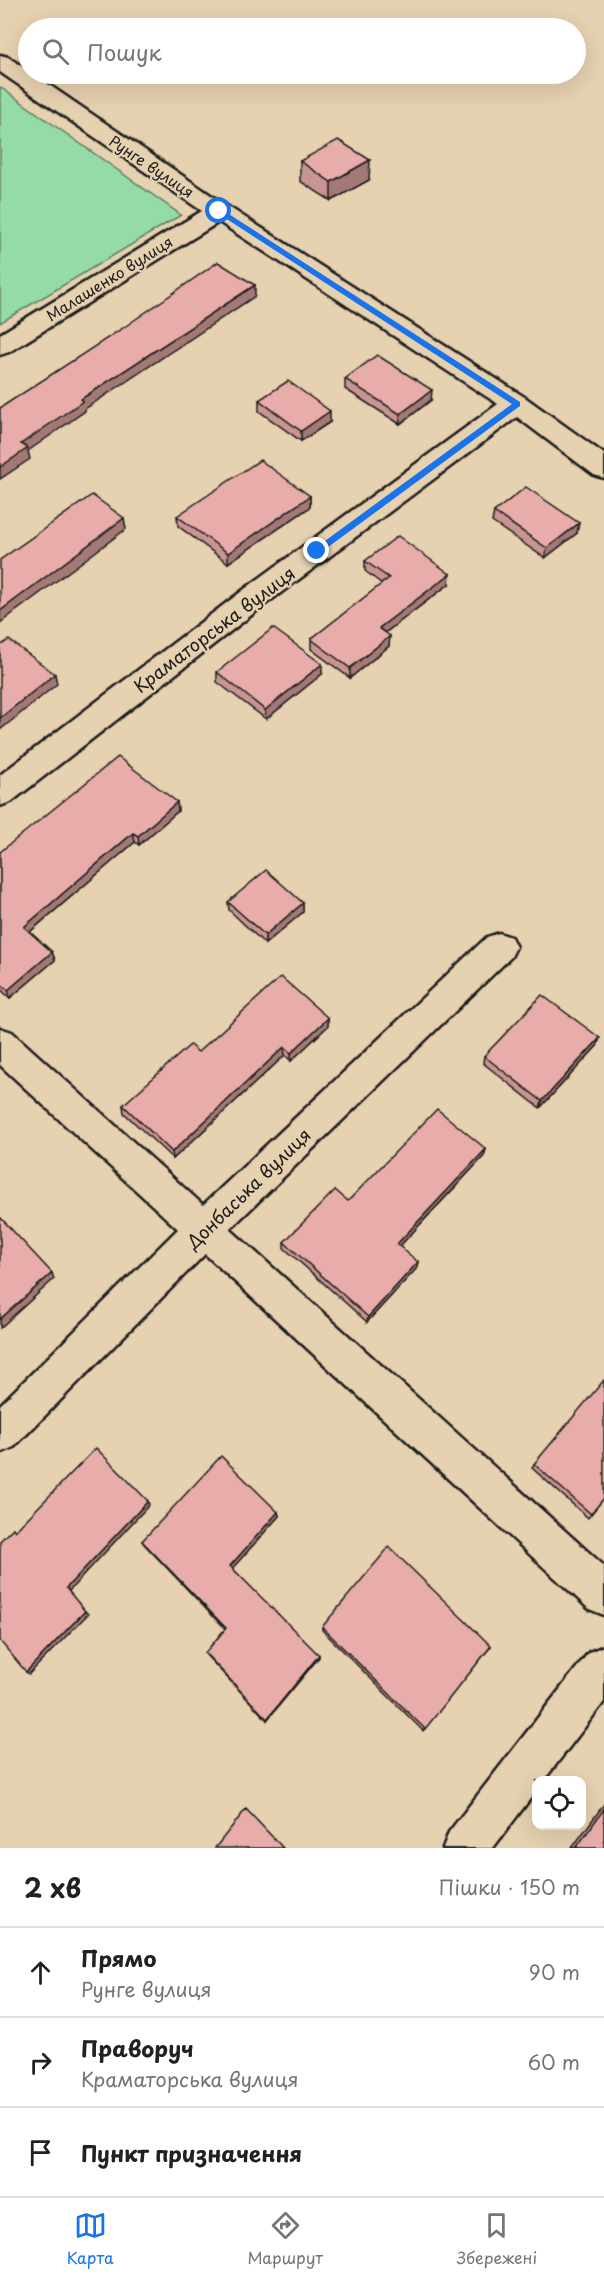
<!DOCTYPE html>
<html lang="uk">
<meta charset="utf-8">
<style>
:root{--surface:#fff;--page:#f6f6f6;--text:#202124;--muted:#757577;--line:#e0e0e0;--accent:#1a73e8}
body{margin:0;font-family:"Playpen Sans",sans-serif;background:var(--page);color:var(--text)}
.controls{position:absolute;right:18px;bottom:18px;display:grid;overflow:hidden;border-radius:12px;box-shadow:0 6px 24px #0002}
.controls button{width:54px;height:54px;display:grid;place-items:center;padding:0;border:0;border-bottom:2px solid var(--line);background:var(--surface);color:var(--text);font:30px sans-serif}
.stop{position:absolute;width:18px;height:18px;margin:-14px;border:4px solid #1a73e8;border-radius:50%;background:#fff}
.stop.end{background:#1a73e8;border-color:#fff;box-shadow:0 2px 6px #0008}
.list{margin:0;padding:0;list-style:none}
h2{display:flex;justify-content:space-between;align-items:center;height:78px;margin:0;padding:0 24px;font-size:26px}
h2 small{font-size:20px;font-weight:400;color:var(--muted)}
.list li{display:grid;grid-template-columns:39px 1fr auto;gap:18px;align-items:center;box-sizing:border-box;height:90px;padding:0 24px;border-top:2px solid var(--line)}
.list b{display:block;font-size:22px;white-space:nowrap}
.list p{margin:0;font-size:20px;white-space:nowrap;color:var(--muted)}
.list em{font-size:20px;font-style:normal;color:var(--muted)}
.icon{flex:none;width:33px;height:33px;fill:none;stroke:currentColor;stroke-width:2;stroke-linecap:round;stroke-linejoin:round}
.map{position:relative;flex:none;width:604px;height:1848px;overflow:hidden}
.search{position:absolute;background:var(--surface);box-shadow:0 6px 24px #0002;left:18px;right:18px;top:18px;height:66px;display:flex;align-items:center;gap:15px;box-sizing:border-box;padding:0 21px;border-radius:33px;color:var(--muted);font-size:22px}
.sheet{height:348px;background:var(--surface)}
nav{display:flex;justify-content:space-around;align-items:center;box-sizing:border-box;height:84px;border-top:2px solid var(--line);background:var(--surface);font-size:16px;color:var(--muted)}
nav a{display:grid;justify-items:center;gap:3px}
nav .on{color:var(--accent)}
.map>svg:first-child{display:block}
.green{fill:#95dba8;stroke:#587c62;stroke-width:1.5}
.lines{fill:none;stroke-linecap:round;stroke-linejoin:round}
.minor-casing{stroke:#1c1c1c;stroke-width:5}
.minor{fill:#e6d1b0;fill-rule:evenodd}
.wall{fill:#c89592;stroke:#1c1c1c;stroke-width:1.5}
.shaded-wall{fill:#a27977;stroke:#1c1c1c;stroke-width:1.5}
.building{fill:#e8adaa;stroke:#1c1c1c;stroke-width:1.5}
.route{fill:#1a73e8}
.labels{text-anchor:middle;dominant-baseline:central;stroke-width:4.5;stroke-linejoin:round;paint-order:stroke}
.far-street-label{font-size:15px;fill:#1c1c1c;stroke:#e6d1b0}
.street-label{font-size:18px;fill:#1c1c1c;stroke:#e6d1b0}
</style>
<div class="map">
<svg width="604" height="1848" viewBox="0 0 604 1848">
<rect width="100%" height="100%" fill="#e6d1b0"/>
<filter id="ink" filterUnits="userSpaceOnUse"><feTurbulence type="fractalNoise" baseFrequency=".0167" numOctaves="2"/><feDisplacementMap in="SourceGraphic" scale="12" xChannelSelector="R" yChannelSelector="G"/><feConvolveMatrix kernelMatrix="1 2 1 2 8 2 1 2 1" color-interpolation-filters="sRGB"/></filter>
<g filter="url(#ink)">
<path class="green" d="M0,87L181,215L0,323Z"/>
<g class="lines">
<defs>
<path id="minor" d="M0,55L8,57L227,206L526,398L604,454V478L594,475L517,417L267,603L11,802L0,806V775L246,588L498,404L219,222L9,352L0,355V334L202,211L0,72Z
M499,933L511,937L516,947L511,957L230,1229L604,1566V1615L589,1609L205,1254L14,1447L0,1453V1405L178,1229L0,1065V1028L12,1032L203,1205L487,937Z
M604,1646V1702L544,1780H536V1791L493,1848H443L449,1832L589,1652Z"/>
</defs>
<use href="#minor" class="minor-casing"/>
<use href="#minor" class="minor"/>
</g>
<path class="wall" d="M300,161L369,180L331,201L300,181Z
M345,379L431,400L400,424L345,389Z
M259,400L330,422L301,441L259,411Z
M310,496V507L228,563L178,526L177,516Z
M494,512L577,533L545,558L492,522Z
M365,561L449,584L385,633L389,646L350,678L311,649V639L382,584L365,571Z
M217,672L322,674L266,719L217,682Z
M177,802L178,811L139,845L135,842L30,932L52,952L55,960L10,998L0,989V852Z
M228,902L303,903V912L265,944L229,910Z
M328,1018V1026L291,1061L285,1055L173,1159L124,1113L123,1105L198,1052Z
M597,1046L540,1108L483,1063L484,1056Z
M486,1149L484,1156L400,1246L417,1268L367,1322L284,1248V1242L348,1201Z
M534,1464L604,1498L588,1518L532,1468Z
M278,1512L279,1516L232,1568L319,1657L267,1720L206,1655L205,1653L225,1629L144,1544L142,1541Z
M322,1627L491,1646L423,1731L322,1630Z
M604,1804V1848H572Z"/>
<path class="shaded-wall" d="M370,160L369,180L331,201V182Z
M255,285V296L85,409V411L28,451L30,459L0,479V467L21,444L81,399Z
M432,390L431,400L400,424V414Z
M330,411V422L301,441V431Z
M310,496V507L228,563V553Z
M124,518L126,529L0,623V611Z
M579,523L577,533L545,558L547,548Z
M450,574L449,584L378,638L379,628Z
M390,636L389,646L350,678V668Z
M322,664V674L266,719L265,710Z
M55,674L57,684L0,730V718Z
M177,802L178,811L139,845L138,836Z
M133,833L135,842L26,935L24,927Z
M303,903V912L265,944V935Z
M52,952L55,960L10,998L8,990Z
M328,1018V1026L291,1061V1053Z
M600,1038L597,1046L540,1108L542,1101Z
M284,1047L285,1055L173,1159L172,1152Z
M486,1149L484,1156L396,1250L397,1244Z
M418,1262L417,1268L367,1322L368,1317Z
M52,1273L54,1279L0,1328V1319Z
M148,1501L149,1505L69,1591L66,1588Z
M278,1512L279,1516L231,1570L230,1566Z
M85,1611L88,1614L29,1674L26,1672Z
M319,1655V1657L267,1720V1719Z"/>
<path class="building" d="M338,140L370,160L331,182L300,161Z
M218,262L255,285L81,399L83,401L21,444L28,448L0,467V408L123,328Z
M377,355L432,390L400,414L345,379Z
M288,381L330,411L301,431L259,400Z
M260,460L310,496L228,553L177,516Z
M526,487L579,523L547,548L494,512Z
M92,495L124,518L0,611V560Z
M398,536L450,574L379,628L390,636L350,668L311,639L389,578L365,561Z
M273,628L322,664L265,710L217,672Z
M9,640L55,674L0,718V646Z
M118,757L177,802L138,836L133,833L24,927L52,952L8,990L0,983V852Z
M266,870L303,903L265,935L228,902Z
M281,977L328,1018L291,1053L284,1047L172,1152L123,1105L190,1045L198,1052Z
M542,995L600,1038L542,1101L484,1056Z
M437,1109L486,1149L397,1244L418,1262L368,1317L284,1242L335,1190L348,1201Z
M0,1217L52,1273L0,1319Z
M604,1380V1498L591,1514L534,1464Z
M96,1448L148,1501L66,1588L85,1611L26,1672L0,1641V1541L13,1528L15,1531Z
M221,1456L278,1512L230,1566L319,1655L267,1719L205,1653L226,1628L142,1541Z
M389,1547L491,1646L425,1729L322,1627Z
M246,1809L283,1848H215Z
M604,1809V1848H576Z"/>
</g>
<path class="route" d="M216,209H221L520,402V406L320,553H314V549L512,404L216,212Z"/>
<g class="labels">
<g class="far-street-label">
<text transform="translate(152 166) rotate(34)">Рунге вулиця</text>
<text transform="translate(109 278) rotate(-32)">Малашенко вулиця</text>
</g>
<g class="street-label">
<text transform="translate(214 629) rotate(-37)">Краматорська вулиця</text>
<text transform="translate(248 1188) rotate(-44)">Донбаська вулиця</text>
</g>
</g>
</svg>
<div class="controls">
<button><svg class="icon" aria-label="locate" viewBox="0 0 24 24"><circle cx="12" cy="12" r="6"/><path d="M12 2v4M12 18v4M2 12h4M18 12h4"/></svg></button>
</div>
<div class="stop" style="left:219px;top:211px"></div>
<div class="stop end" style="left:317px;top:551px"></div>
<div class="search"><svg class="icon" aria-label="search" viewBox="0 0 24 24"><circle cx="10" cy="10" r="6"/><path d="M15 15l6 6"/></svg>Пошук</div>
</div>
<section class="sheet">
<h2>2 хв<small>Пішки · 150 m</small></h2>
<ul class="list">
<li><svg class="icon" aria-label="ahead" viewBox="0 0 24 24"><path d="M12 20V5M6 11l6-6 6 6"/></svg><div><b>Прямо</b><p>Рунге вулиця</p></div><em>90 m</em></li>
<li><svg class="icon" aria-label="right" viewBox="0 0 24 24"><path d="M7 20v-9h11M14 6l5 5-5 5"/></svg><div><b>Праворуч</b><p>Краматорська вулиця</p></div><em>60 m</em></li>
<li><svg class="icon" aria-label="arrive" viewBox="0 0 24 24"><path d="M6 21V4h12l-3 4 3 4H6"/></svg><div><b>Пункт призначення</b></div></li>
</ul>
</section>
<nav>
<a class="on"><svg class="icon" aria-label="map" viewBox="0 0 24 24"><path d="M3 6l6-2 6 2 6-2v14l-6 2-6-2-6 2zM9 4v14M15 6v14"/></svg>Карта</a>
<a><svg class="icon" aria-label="directions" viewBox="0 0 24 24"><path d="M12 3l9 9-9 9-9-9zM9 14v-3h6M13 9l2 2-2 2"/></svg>Маршрут</a>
<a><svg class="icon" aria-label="saved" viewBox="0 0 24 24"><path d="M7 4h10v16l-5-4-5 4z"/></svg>Збережені</a>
</nav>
